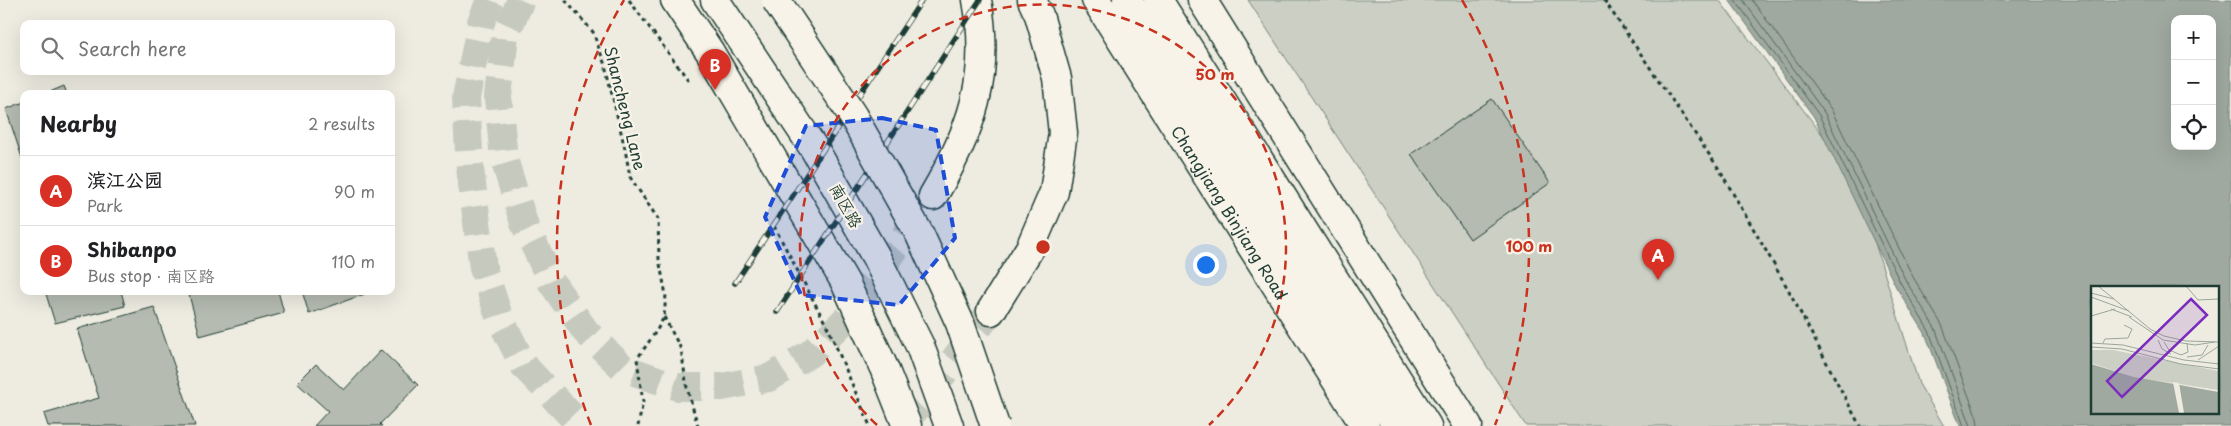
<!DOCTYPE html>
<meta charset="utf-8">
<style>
:root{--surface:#fff;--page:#f6f6f6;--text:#202124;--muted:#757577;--line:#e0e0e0;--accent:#d93025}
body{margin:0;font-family:"Playpen Sans","LXGW WenKai TC",sans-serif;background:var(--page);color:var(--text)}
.controls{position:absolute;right:15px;top:15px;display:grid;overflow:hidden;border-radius:10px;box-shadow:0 5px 20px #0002}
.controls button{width:45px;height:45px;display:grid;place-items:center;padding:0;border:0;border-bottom:1px solid var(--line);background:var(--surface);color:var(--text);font:25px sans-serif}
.you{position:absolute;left:1205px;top:264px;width:18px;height:18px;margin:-12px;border:4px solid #fff;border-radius:50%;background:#1a73e8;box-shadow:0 0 0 8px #1a73e833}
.badge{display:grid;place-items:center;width:32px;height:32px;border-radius:50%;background:var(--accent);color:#fff;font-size:16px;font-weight:700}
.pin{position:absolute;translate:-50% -41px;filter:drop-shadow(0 1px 2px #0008)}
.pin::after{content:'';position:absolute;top:26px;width:18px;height:15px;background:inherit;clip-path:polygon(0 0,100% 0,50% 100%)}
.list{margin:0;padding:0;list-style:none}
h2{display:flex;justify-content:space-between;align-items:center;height:65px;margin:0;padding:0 20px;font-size:21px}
h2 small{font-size:16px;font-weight:400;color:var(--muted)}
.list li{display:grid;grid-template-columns:32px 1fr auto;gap:15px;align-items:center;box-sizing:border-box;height:70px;padding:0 20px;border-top:1px solid var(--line)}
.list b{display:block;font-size:19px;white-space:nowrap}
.list p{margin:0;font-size:16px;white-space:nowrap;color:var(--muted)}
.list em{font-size:16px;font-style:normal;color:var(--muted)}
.icon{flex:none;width:28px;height:28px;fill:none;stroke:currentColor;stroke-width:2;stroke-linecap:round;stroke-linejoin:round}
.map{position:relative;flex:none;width:2231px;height:426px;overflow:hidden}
.search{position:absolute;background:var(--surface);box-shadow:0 5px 20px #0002;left:20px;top:20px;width:375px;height:55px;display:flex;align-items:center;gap:12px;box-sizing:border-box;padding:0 18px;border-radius:10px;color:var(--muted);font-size:19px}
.panel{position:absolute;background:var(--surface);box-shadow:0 5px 20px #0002;left:20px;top:90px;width:375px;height:205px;border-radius:10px}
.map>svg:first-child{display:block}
.green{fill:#cccfc4;stroke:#76867c}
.water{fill:#9fa99f;stroke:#6c7e74;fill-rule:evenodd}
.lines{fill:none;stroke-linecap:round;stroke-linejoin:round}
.shore{stroke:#52685f;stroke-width:1}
.building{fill:#b5bbb0;stroke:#1f3d34}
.primary-tunnel{stroke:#c5c9be;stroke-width:28;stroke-dasharray:28 14;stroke-linecap:butt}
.secondary-casing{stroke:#1f3d34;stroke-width:31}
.primary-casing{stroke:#1f3d34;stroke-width:31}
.path{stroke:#1f3d34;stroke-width:3;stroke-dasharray:4 4;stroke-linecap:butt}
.secondary{stroke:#f7f3e8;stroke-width:28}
.primary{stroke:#f7f3e8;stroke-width:28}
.rail-casing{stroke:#1f3d34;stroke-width:5.5}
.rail{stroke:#f7f3e8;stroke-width:4;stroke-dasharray:11;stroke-linecap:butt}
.secondary-bridge-casing{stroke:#1f3d34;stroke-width:31;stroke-linecap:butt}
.secondary-bridge{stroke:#f7f3e8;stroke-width:28}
.marked{fill:#1d4ed8;fill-opacity:0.2;stroke:#1d4ed8;stroke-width:4;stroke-dasharray:10 6;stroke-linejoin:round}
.ring{fill:none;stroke:#c8321e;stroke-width:2.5;stroke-dasharray:9 6}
.labels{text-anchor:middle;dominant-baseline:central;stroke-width:4.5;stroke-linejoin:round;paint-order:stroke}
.street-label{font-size:16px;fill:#1f3d34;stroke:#f7f3e8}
.inset-road{fill:none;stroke:#9ba69c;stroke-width:1}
.view{fill:#7b2cbf;fill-opacity:0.15;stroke:#7b2cbf;stroke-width:2.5}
.inset-edge{fill:none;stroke:#1f3d34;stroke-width:2.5}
.centre{fill:#c8321e;stroke:#f7f3e8;stroke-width:2.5}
.ring-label{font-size:15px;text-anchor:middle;font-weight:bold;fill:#c8321e;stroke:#f7f3e8;stroke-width:4.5;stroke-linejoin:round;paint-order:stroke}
</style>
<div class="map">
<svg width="2231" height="426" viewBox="0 0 2231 426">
<rect width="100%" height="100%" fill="#eeece1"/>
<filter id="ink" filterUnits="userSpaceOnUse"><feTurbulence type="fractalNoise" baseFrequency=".02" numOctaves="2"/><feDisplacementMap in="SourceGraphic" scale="10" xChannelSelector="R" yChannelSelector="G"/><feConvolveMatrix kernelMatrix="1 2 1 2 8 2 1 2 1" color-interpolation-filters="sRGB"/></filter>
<g filter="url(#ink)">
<path class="green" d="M1248,0H1719L1854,176L1919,384L1944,426H1526Z"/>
<path class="water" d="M1729,0H2231V426H1960L1925,333L1896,287L1814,117ZM2175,19H2212V146H2175ZM2092,287H2217V412H2092Z"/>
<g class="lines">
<path class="shore" d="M1735,0L1819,115L1901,284L1929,331L1964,426
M1743,0L1824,112L1906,281L1935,328L1971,426
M1752,0L1831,109L1913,277L1942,325L1977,418L1978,426"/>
</g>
<path class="building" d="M64,86L67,94H45Z
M1492,99L1550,183L1470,239L1411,154Z
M24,102V164L6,109Z
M45,291H121L125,306L55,323Z
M188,291H278L284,313L200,336Z
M302,291H373L309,314Z
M154,307L195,426H48L44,414L99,398L77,329Z
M381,350L418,385L380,424L382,426H314L328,411L297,383L316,364L344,390Z"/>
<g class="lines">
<path class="primary-tunnel" d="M490,0L481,22L466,98L470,169L483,268L500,319L524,366L581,426
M521,0L505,35L498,97L504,159L524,223L552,283L586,332L623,368L678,387H722L769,378L811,353L845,320L933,196
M901,426L922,402L991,311"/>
<defs>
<path id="secondary" d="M675,0L710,52L845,282L884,368L907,426
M715,0L815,150L876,257L920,346L949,426"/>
<g id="primary">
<path id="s1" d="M1096,0L1365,426"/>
<path d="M1127,0L1397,426"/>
<path d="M1158,0L1427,426"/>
<path d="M1202,0L1468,426"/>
<path d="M933,196C972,130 991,77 977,0"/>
<path d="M991,311L1030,248L1054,192L1063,133L1057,78L1039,15L1032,0"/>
</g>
</defs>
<use href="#secondary" class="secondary-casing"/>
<use href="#primary" class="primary-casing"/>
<path class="path" d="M565,0L593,32L605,65L625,149L630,177L658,219L659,259L666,295L664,317L657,330L637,359L643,402L638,426
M629,0L689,81
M1604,0L1719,169L1788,289L1860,426
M774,226L829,330L870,426
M664,317L681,349L687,388L698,426"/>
<use href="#secondary" class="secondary"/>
<use href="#primary" class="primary"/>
<defs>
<path id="rail" d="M735,283L922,0
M777,312L980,0"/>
</defs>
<use href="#rail" class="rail-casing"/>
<use href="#rail" class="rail"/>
<defs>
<path id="secondary-bridge" d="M776,0L853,116L920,235L960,323L995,426"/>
</defs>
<use href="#secondary-bridge" class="secondary-bridge-casing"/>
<use href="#secondary-bridge" class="secondary-bridge"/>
</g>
</g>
<path class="marked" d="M882,118L936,130L955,238L899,305L801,295L765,217L806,126Z"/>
<g class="ring">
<path d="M877 425A243 243 0 1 1 1209 425"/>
<path d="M591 425A486 486 0 0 1 624 0M1462 0A486 486 0 0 1 1495 425"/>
</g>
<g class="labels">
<g class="street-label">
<text transform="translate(626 108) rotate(76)">Shancheng Lane</text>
<text transform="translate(847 205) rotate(61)">南区路</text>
<text stroke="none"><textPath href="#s1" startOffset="251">Changjiang Binjiang Road</textPath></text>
</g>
</g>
<g transform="translate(2091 286)">
<rect width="128" height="128" fill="#eeece1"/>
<path d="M0,64H22L127,85V104L63,94L127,106V127H0V115L42,91L0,77Z" fill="#cccfc4"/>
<path d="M0,78L43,91L127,106V127H0Z" fill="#9fa99f"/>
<path d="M82,96L88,97L93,127H88Z" fill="#eeece1"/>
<path class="inset-road" d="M7,0L23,13M95,0L107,14L128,13M0,7L23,13L59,43L73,50L95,55L128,56M0,11L38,25M20,23L41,31M0,30L24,23M38,31L72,54L104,59L124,56M67,54L71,63L80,68M73,56L78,64L90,69L97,66L96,57M0,57L32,59L93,74L128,78M12,57L14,53L37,52L41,43L33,39M0,61L31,63L90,78L128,83M96,71L111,69L117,59M107,74L128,60"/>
<path class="view" d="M100,13L116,29L31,111L16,95Z"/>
<rect width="128" height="128" class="inset-edge"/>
</g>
<circle cx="1043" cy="247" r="8" class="centre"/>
<g class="ring-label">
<text x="1215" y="80">50 m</text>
<text x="1529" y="252">100 m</text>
</g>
</svg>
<div class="controls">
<button>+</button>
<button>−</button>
<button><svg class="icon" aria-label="locate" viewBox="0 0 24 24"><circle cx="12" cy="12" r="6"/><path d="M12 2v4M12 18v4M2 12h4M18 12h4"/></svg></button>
</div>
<div class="you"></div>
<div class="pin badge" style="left:1658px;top:280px">A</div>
<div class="pin badge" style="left:715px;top:90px">B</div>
<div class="search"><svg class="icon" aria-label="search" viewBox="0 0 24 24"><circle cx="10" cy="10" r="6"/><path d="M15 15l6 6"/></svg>Search here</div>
<section class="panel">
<h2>Nearby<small>2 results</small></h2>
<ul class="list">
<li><span class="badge">A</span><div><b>滨江公园</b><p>Park</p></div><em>90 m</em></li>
<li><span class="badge">B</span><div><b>Shibanpo</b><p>Bus stop · 南区路</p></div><em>110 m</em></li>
</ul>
</section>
</div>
